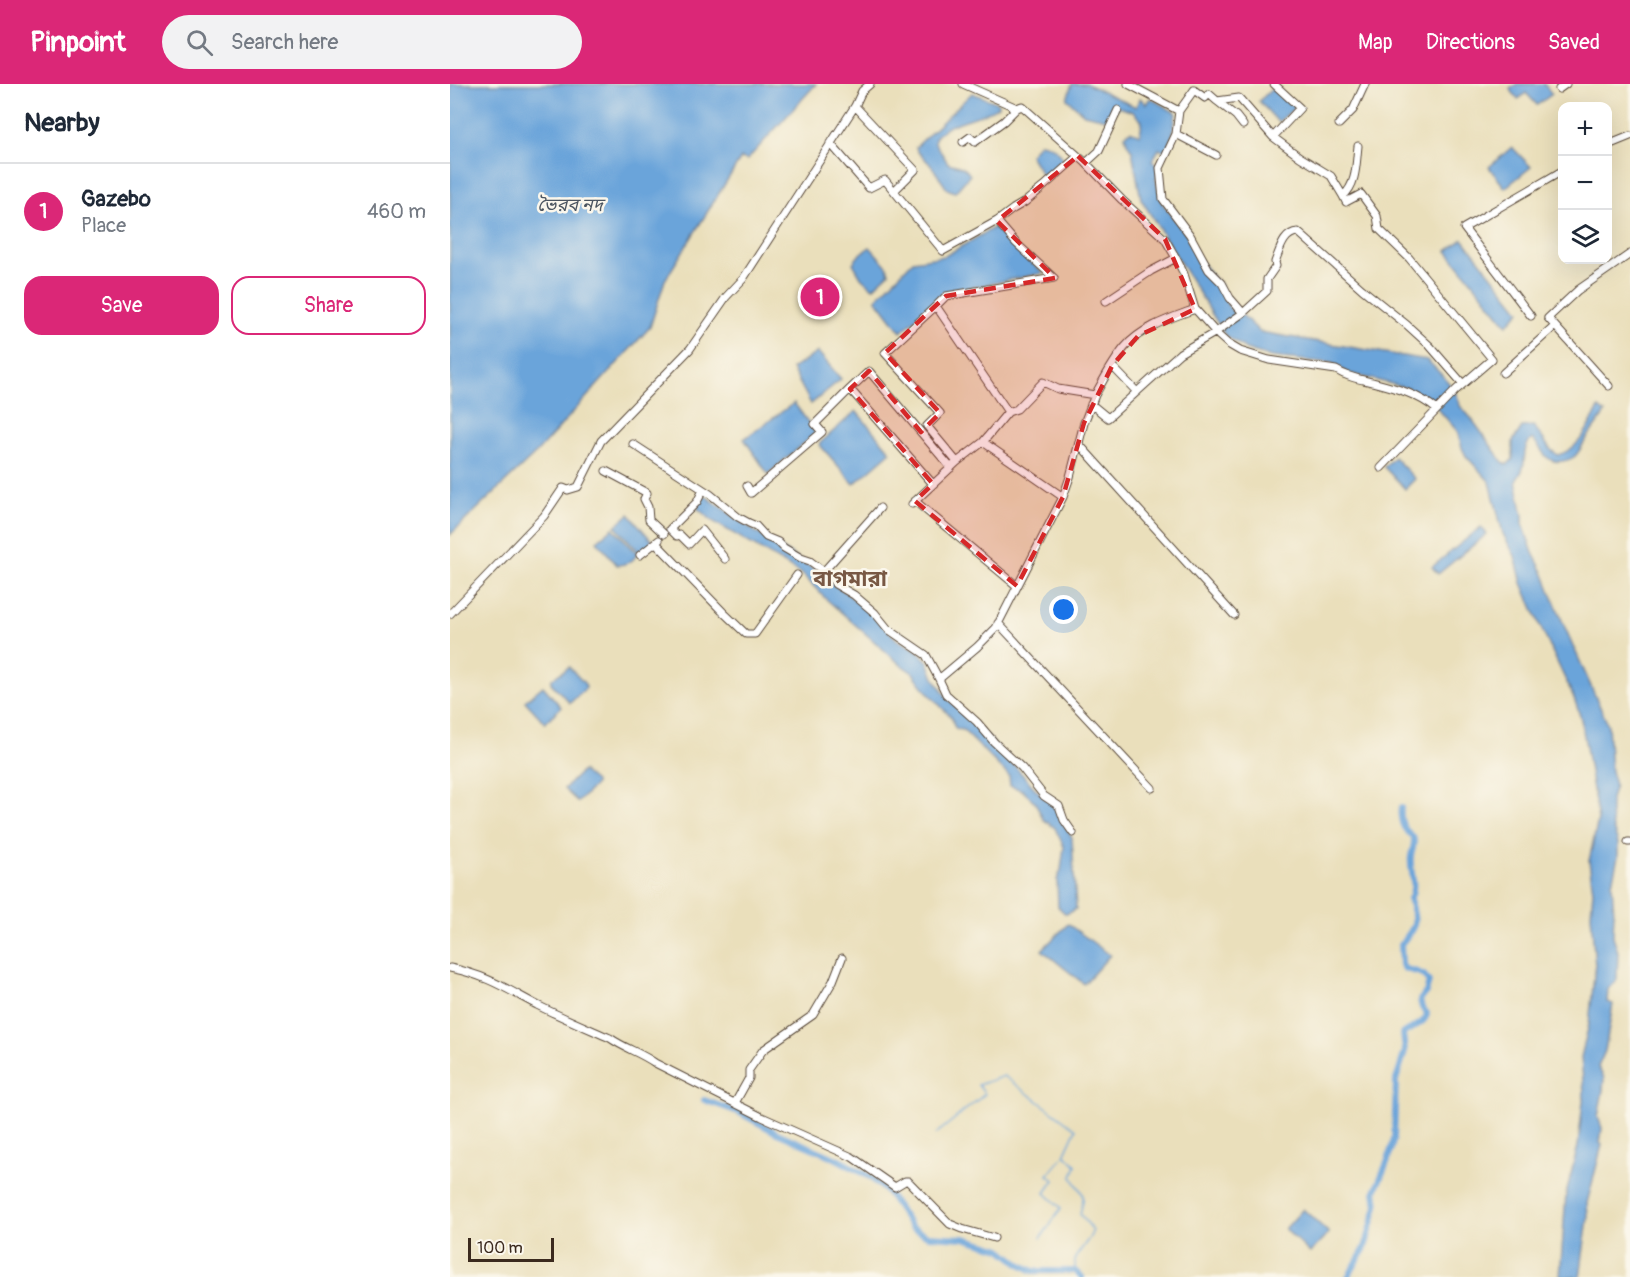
<!DOCTYPE html>
<meta charset="utf-8">
<style>
:root{--surface:#fff;--page:#f2f2f3;--text:#1f2937;--muted:#747a83;--line:#e0e1e3;--accent:#db2777}
body{margin:0;font-family:Pangolin,"Noto Sans Bengali",sans-serif;background:var(--page);color:var(--text)}
.controls{position:absolute;right:18px;top:18px;display:grid;overflow:hidden;border-radius:12px;box-shadow:0 6px 24px #0002}
.controls button{width:54px;height:54px;display:grid;place-items:center;padding:0;border:0;border-bottom:2px solid var(--line);background:var(--surface);color:var(--text);font:30px sans-serif}
.scale{position:absolute;left:18px;bottom:15px;width:86px;box-sizing:border-box;padding-left:6px;border:3px solid #3b2a1e;border-top:0;font-size:16px;line-height:21px;white-space:nowrap;color:#3b2a1e;-webkit-text-stroke:4px #fbf7ec;paint-order:stroke}
.you{position:absolute;left:614px;top:526px;width:21px;height:21px;margin:-15px;border:4px solid #fff;border-radius:50%;background:#1a73e8;box-shadow:0 0 0 9px #1a73e833}
.badge{display:grid;place-items:center;width:39px;height:39px;border-radius:50%;background:var(--accent);color:#fff;font-size:20px;font-weight:700}
.pin{position:absolute;translate:-50% -50%;border:3px solid #fff;box-shadow:0 2px 6px #0006}
.list{margin:0;padding:0;list-style:none}
h2{display:flex;justify-content:space-between;align-items:center;height:78px;margin:0;padding:0 24px;font-size:26px}
h2 small{font-size:20px;font-weight:400;color:var(--muted)}
.list li{display:grid;grid-template-columns:39px 1fr auto;gap:18px;align-items:center;box-sizing:border-box;height:96px;padding:0 24px;border-top:2px solid var(--line)}
.list b{display:block;font-size:22px;white-space:nowrap}
.list p{margin:0;font-size:20px;white-space:nowrap;color:var(--muted)}
.list em{font-size:20px;font-style:normal;color:var(--muted)}
.actions{display:flex;gap:12px;padding:18px 24px}
.actions a{flex:1;padding:14px 0;border:2px solid var(--accent);border-radius:18px;text-align:center;font-size:21px;color:var(--accent)}
.actions .main{background:var(--accent);color:#fff}
.icon{flex:none;width:33px;height:33px;fill:none;stroke:currentColor;stroke-width:2;stroke-linecap:round;stroke-linejoin:round}
.map{position:relative;flex:none;width:1180px;height:1193px;overflow:hidden}
header{display:flex;align-items:center;gap:36px;box-sizing:border-box;height:84px;padding:0 30px;background:var(--accent);color:#fff}
header strong{font-size:28px}
nav{display:flex;gap:33px;margin-inline-start:auto;font-size:21px}
.search{width:420px;height:54px;background:var(--page);display:flex;align-items:center;gap:15px;box-sizing:border-box;padding:0 21px;border-radius:33px;color:var(--muted);font-size:22px}
main{display:flex}
aside{flex:1;background:var(--surface)}
.map>svg:first-child{display:block}
.water{fill:#6aa4da;stroke:#52677c;stroke-width:1.5}
.lines{fill:none;stroke-linecap:round;stroke-linejoin:round}
.stream{stroke:#6aa4da;stroke-width:1.5}
.canal{stroke:#6aa4da;stroke-width:6}
.minor-casing{stroke:#554536;stroke-width:9}
.minor{stroke:#fff;stroke-width:7}
.marked{fill:#d62828;fill-opacity:0.2;stroke:#d62828;stroke-width:4.5;stroke-dasharray:12 8;stroke-linejoin:round}
.labels{text-anchor:middle;dominant-baseline:central;stroke-width:5;stroke-linejoin:round;paint-order:stroke}
.water-label{font-size:18px;font-style:italic;fill:#4b5560;stroke:#fbf7ec}
.district-label{font-size:22px;font-weight:bold;fill:#785844;stroke:#fbf7ec}
</style>
<header>
<strong>Pinpoint</strong>
<div class="search"><svg class="icon" aria-label="search" viewBox="0 0 24 24"><circle cx="10" cy="10" r="6"/><path d="M15 15l6 6"/></svg>Search here</div>
<nav><a>Map</a><a>Directions</a><a>Saved</a></nav>
</header>
<main>
<aside>
<h2>Nearby<small></small></h2>
<ul class="list">
<li><span class="badge">1</span><div><b>Gazebo</b><p>Place</p></div><em>460 m</em></li>
</ul>
<div class="actions"><a class="main">Save</a><a>Share</a></div>
</aside>
<div class="map">
<svg width="1180" height="1193" viewBox="0 0 1180 1193">
<rect width="100%" height="100%" fill="#fbf7ec"/>
<filter id="ink" filterUnits="userSpaceOnUse"><feTurbulence type="fractalNoise" baseFrequency=".0167" numOctaves="2"/><feDisplacementMap in="SourceGraphic" scale="12" xChannelSelector="R" yChannelSelector="G"/><feConvolveMatrix kernelMatrix="1 2 1 2 8 2 1 2 1" color-interpolation-filters="sRGB"/></filter>
<filter id="wash" filterUnits="userSpaceOnUse"><feTurbulence type="fractalNoise" baseFrequency=".008" numOctaves="4" result="noise"/><feDisplacementMap in="SourceGraphic" scale="24" xChannelSelector="R" yChannelSelector="G"/><feGaussianBlur stdDeviation="1.35" result="paint"/><feColorMatrix in="noise" values="0 0 0 0 0 0 0 0 0 0 0 0 0 0 0 0 0 1.4 0 .05"/><feComposite in="paint" operator="in"/></filter>
<g filter="url(#wash)">
<rect width="100%" height="100%" fill="#eadfbb"/>
<path class="water" d="M0,0H366L297,76L291,74L215,196L200,243L87,368L0,451Z
M622,0H637L686,23L690,14L696,20L700,14L726,29L723,49L716,68L709,65L702,77L709,81L706,96L712,119L737,151L746,171L765,196L771,201L776,218L780,225L791,230L810,248L977,276C989,288 1008,305 1010,322L1021,334L1052,377L1057,381L1063,375V357L1072,343L1084,342L1100,365L1108,371C1130,365 1139,342 1149,324L1155,329C1148,339 1141,348 1135,357C1132,362 1129,369 1124,373C1118,377 1108,379 1101,376C1093,373 1090,361 1082,355C1072,364 1076,372 1073,384C1072,388 1068,393 1066,397L1073,432V440L1083,469L1093,488L1113,539L1158,641L1161,687L1165,701L1161,715V730L1163,745L1168,759V773L1162,799L1164,830L1163,852L1168,868L1167,895L1158,905L1157,918L1163,920L1155,967L1148,983L1154,994L1153,1006L1148,1033L1152,1044L1150,1059L1152,1061L1137,1119L1138,1134L1130,1193H1110L1116,1110L1128,1062L1134,1008L1131,973L1139,940L1145,882L1141,830L1143,807L1139,777L1148,736L1135,657L1131,635L1124,614L1093,548L1072,499L1065,472L1053,450L1040,398L1016,372L1012,364L1008,348L983,319L961,305L898,289L882,279L821,273L796,265L775,251L691,115L682,67L677,59L675,51L680,47L690,51L692,37L683,28L669,23L656,35L634,30L617,15Z
M1067,0H1094L1102,10L1087,21L1076,9L1068,15L1060,5Z
M822,5H825L846,23L828,38L809,17Z
M522,9L548,19V22C529,37 501,34 485,54V59L498,79C508,82 515,82 520,91L505,108L497,105L481,81L467,67L466,63Z
M589,59C601,60 608,65 613,75L607,85L594,94L580,71Z
M1062,63L1081,83L1055,104L1039,83Z
M545,143L569,168L593,189L495,209L451,248L426,215L463,177L495,172Z
M1013,155L1070,227L1057,241L997,167Z
M420,163L437,182L439,189L423,204L411,193L403,179L410,170Z
M368,268L391,295L361,320L342,285Z
M344,319L366,349L318,390L294,355Z
M406,327L441,368L404,400L369,360Z
M944,373L965,395L955,405L934,383Z
M254,411L304,447L352,477L395,508L424,532L447,556L467,566L478,578L484,594L498,615L538,653L592,712L607,723L613,740L622,753L626,825L616,830L608,823L607,796L611,786L614,763L605,744L593,735L585,718L572,706L560,702L559,692L513,646L507,645L504,642L502,634L478,609L463,589L451,581L375,514L352,490L264,438L247,424Z
M179,430L204,459L190,469L165,442Z
M1031,443L1037,450L988,490L982,483Z
M163,444L187,469C184,478 175,481 167,481L147,457Z
M119,583L135,600L136,604L120,619L101,599L102,595Z
M93,602L111,623L95,639L75,617Z
M132,687L145,698V701L128,718L114,705Z
M618,840L660,871L634,900L592,866Z
M853,1125L879,1149L860,1169L835,1145Z"/>
<g class="lines">
<path class="stream" d="M486,1050L535,1010L528,1001L554,992L626,1045L615,1069
M591,1154L611,1124L595,1109L604,1096L598,1091L615,1070L626,1081L622,1093C634,1114 636,1105 630,1130L643,1146L640,1153L625,1174V1187"/>
<path class="canal" d="M254,1016L288,1028L327,1049L385,1074L420,1093L438,1109L462,1144L478,1152L514,1154L551,1165L570,1180L583,1187H625L632,1193
M898,1193L915,1164L927,1122L925,1107L938,1076L944,1054L946,996L955,967L953,950C961,943 976,940 977,929L972,924L970,916L976,908L979,898L974,891L967,888L955,885L952,881L951,860C967,841 967,839 960,815C968,800 959,787 961,772C962,766 966,758 963,753C961,750 958,749 956,746C951,741 950,730 951,723"/>
</g>
</g>
<g filter="url(#ink)">
<g class="lines">
<defs>
<path id="minor" d="M513,0L567,24L572,22L636,79L649,67L668,26
M678,0L729,27L726,50L710,84L713,115L740,151L759,186L772,199L780,214L793,229
M1109,5L1116,0
M767,17L786,32L793,41
M405,22L465,86L444,107
M729,27L744,6L755,14L759,10L767,17L789,14L823,53L850,24L824,0
M889,40L903,26L915,0
M726,50L766,71
M823,53L850,73L881,92L893,112C907,100 906,79 908,62
M513,58L520,53L525,58L554,37L567,24
M380,59L419,104L435,96L493,167L547,137L563,125L575,118L592,104L628,72
M1158,61L1180,52
M636,79L672,116L715,155L726,174L701,187L656,217
M893,112L896,118L911,110L927,132L929,145L959,174L1042,275L1006,306L931,384
M547,137L566,159L604,194
M726,174L734,190L745,225L769,252L778,260L790,267L819,276L886,286C897,293 909,295 922,298C945,304 969,310 987,326
M486,222L496,212L604,194
M1081,232L1014,144L1112,87
M1105,242L1098,234L1128,206L1180,170
M662,282L687,308
M1053,289L1105,242L1159,302
M645,311C654,295 663,277 675,263C692,243 721,234 745,225
M641,320L658,334L730,269L766,248L793,229L817,207V195L826,182L825,178C830,166 833,149 848,148L912,205L957,241L980,262L1013,300
M183,360L260,410L288,433L299,439L306,442L316,453L328,458L334,464L351,474L360,477L383,494L385,500L404,511L425,529L438,545L476,571L489,595L496,610L527,638L544,658L572,684L594,712L609,722L614,736L623,749
M629,360L784,531
M507,378L477,342L490,329L435,269L486,222L558,328
M156,387L197,409L194,415L198,423L199,436L214,450
M483,400L400,305L419,287L501,384
M297,402L301,409L372,348L365,340L400,305
M253,406L247,418L220,445L227,452L230,451L239,460L252,446L275,475
M465,417L567,502
M462,420L507,378L533,358L558,328L567,325L593,298L608,305L645,311L634,339L620,393L613,413
M206,459L274,529L296,550H305L347,491
M190,471L209,456
M374,487L430,424
M0,530L94,432L113,404L118,406L128,403L151,357L240,265L276,213L293,195L405,22L412,7L420,0
M548,539L702,704
M489,595L527,563L546,544L613,413L533,358
M1178,758H1180
M0,884C36,891 55,904 87,921C111,933 135,943 160,954C174,964 191,969 205,979L312,1033L402,1073L445,1103L455,1097H458L500,1140L512,1145L544,1154
M285,1019L299,994V986L313,966L363,931L383,897L392,874"/>
</defs>
<use href="#minor" class="minor-casing"/>
<use href="#minor" class="minor"/>
</g>
</g>
<path class="marked" d="M628,72L715,155L745,225L688,252L662,282L634,339L613,413L567,502L465,417L483,400L400,305L419,287L471,348L490,329L435,269L496,212L605,194L547,137Z"/>
<g class="labels">
<g class="water-label">
<text x="120" y="121">ভৈরব নদ</text>
</g>
<g class="district-label">
<text x="400" y="495">বাগমারা</text>
</g>
</g>
</svg>
<div class="controls">
<button>+</button>
<button>−</button>
<button><svg class="icon" aria-label="layers" viewBox="0 0 24 24"><path d="M12 4l9 5-9 5-9-5zM3 14l9 5 9-5"/></svg></button>
</div>
<div class="scale">100 m</div>
<div class="you"></div>
<div class="pin badge" style="left:370px;top:213px">1</div>
</div>
</main>
